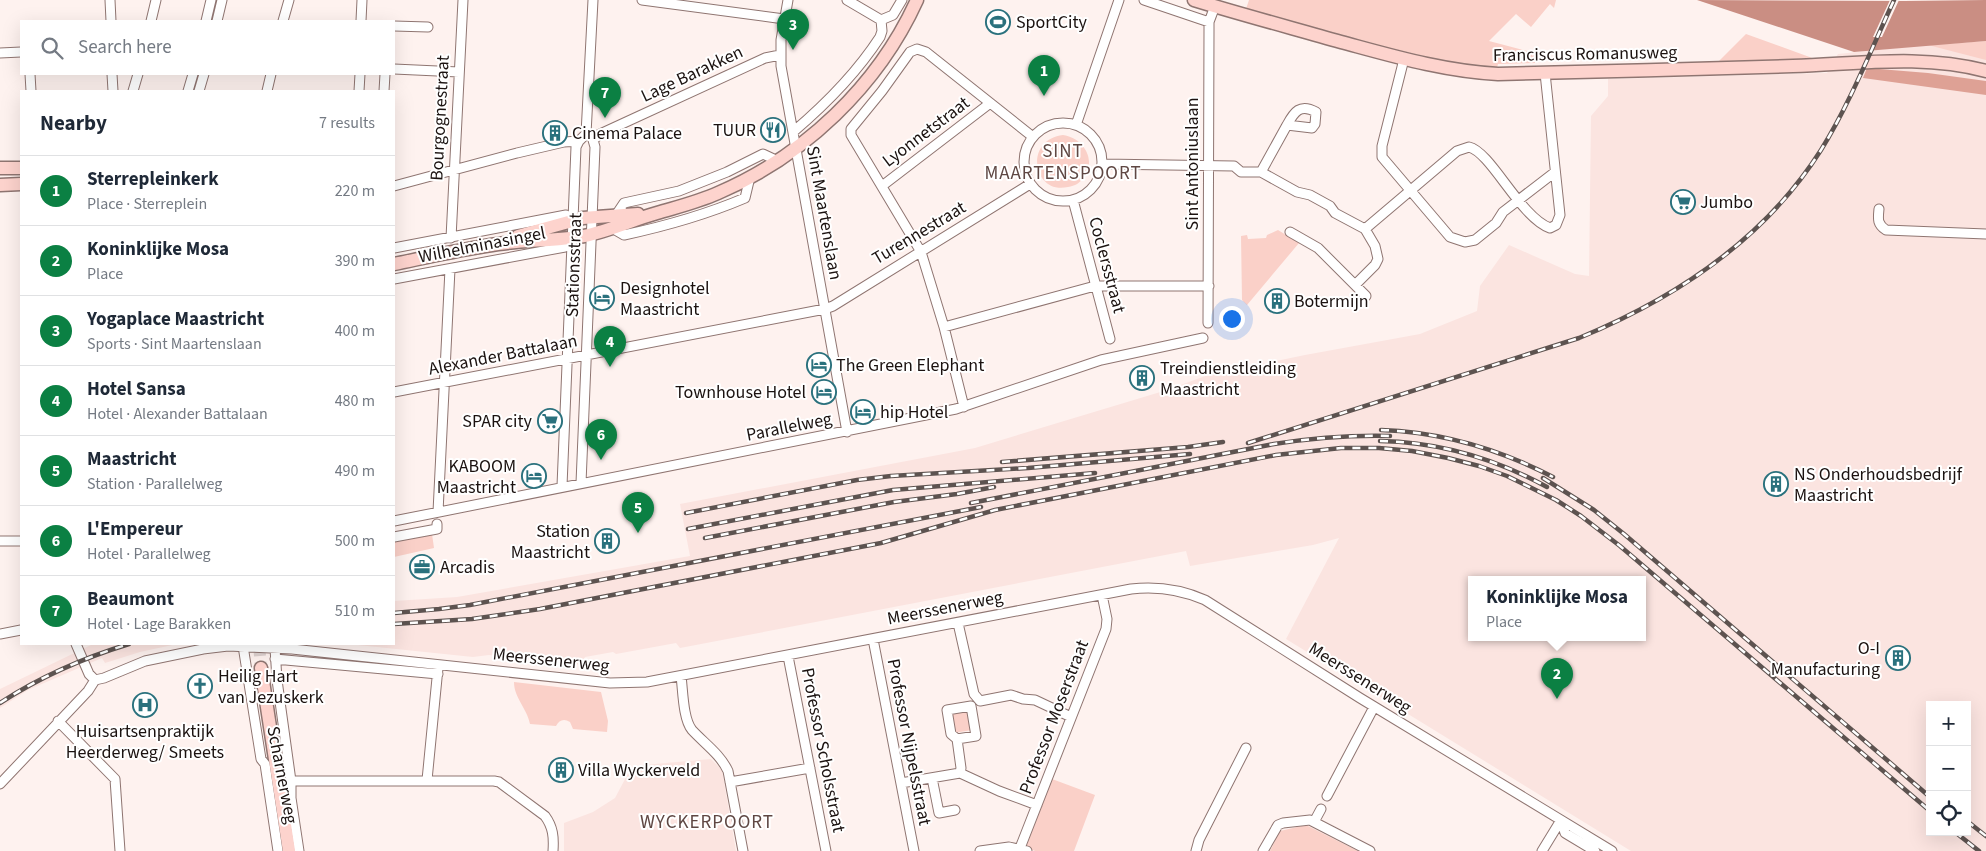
<!DOCTYPE html>
<meta charset="utf-8">
<style>
:root{--surface:#fff;--page:#f2f2f3;--text:#1f2937;--muted:#747a83;--line:#e0e1e3;--accent:#0b8043}
body{margin:0;font-family:"Source Sans 3",sans-serif;background:var(--page);color:var(--text)}
.controls{position:absolute;right:15px;bottom:15px;display:grid;overflow:hidden;border-radius:0px;box-shadow:0 5px 20px #0002}
.controls button{width:45px;height:45px;display:grid;place-items:center;padding:0;border:0;border-bottom:1px solid var(--line);background:var(--surface);color:var(--text);font:25px sans-serif}
.you{position:absolute;left:1231px;top:318px;width:18px;height:18px;margin:-12px;border:4px solid #fff;border-radius:50%;background:#1a73e8;box-shadow:0 0 0 8px #1a73e833}
.badge{display:grid;place-items:center;width:32px;height:32px;border-radius:50%;background:var(--accent);color:#fff;font-size:16px;font-weight:700}
.pin{position:absolute;translate:-50% -41px;filter:drop-shadow(0 1px 2px #0008)}
.pin::after{content:'';position:absolute;top:26px;width:18px;height:15px;background:inherit;clip-path:polygon(0 0,100% 0,50% 100%)}
.popup{position:absolute;left:1468px;top:576px;width:178px;height:65px;box-sizing:border-box;display:grid;place-content:center;border-radius:0px;background:var(--surface);filter:drop-shadow(0 1px 4px #0005);font-size:16px;white-space:nowrap;color:var(--muted)}
.popup b{font-size:19px;color:var(--text)}
.popup::after{content:'';position:absolute;left:50%;top:100%;margin-left:-10px;border:10px solid transparent;border-top-color:var(--surface)}
.list{margin:0;padding:0;list-style:none}
h2{display:flex;justify-content:space-between;align-items:center;height:65px;margin:0;padding:0 20px;font-size:21px}
h2 small{font-size:16px;font-weight:400;color:var(--muted)}
.list li{display:grid;grid-template-columns:32px 1fr auto;gap:15px;align-items:center;box-sizing:border-box;height:70px;padding:0 20px;border-top:1px solid var(--line)}
.list b{display:block;font-size:19px;white-space:nowrap}
.list p{margin:0;font-size:16px;white-space:nowrap;color:var(--muted)}
.list em{font-size:16px;font-style:normal;color:var(--muted)}
.icon{flex:none;width:28px;height:28px;fill:none;stroke:currentColor;stroke-width:2;stroke-linecap:round;stroke-linejoin:round}
.map{position:relative;flex:none;width:1986px;height:851px;overflow:hidden}
.search{position:absolute;background:var(--surface);box-shadow:0 5px 20px #0002;left:20px;top:20px;width:375px;height:55px;display:flex;align-items:center;gap:12px;box-sizing:border-box;padding:0 18px;border-radius:0px;color:var(--muted);font-size:19px}
.panel{position:absolute;background:var(--surface);box-shadow:0 5px 20px #0002;left:20px;top:90px;width:375px;height:555px;border-radius:0px}
.map>svg:first-child{display:block}
.built{fill:#fbe4e0;fill-rule:evenodd}
.green{fill:#fad0c8}
.forest{fill:#dea195}
.water{fill:#ca8e83}
.pier{fill:#fef2ef}
.lines{fill:none;stroke-linecap:round;stroke-linejoin:round}
.secondary-tunnel{stroke:#dcd0ce;stroke-width:12;stroke-dasharray:12 6;stroke-linecap:butt}
.street-casing{stroke:#8f7571;stroke-width:11}
.secondary-casing{stroke:#8f7571;stroke-width:15}
.street{stroke:#fff;stroke-width:9}
.secondary{stroke:#fdd3cd;stroke-width:12}
.rail-casing{stroke:#5d5350;stroke-width:4.5}
.rail{stroke:#fff;stroke-width:2.5;stroke-dasharray:8;stroke-linecap:butt}
.labels{text-anchor:middle;dominant-baseline:central;stroke-width:4;stroke-linejoin:round;paint-order:stroke}
.poi-label{font-size:18px;fill:#1b1210;stroke:#fff;text-anchor:start}
.street-label{font-size:18px;fill:#1b1210;stroke:#fff}
.neighbourhood-label{font-size:19px;letter-spacing:1px;fill:#5f4743;stroke:#fff}
</style>
<div class="map">
<svg width="1986" height="851" viewBox="0 0 1986 851">
<rect width="100%" height="100%" fill="#fef2ef"/>
<path class="built" d="M1890,0H1899L1876,50L1928,45L1986,56V851H1631L1286,639L1339,538L1313,545L1190,566L1186,551L680,648L676,643L616,654L613,652L585,657L581,665L489,655L473,657L348,644H394V601L457,597L690,556L680,504L975,448L1167,390L1208,375L1305,355L1420,334L1477,311L1480,286L1509,245L1575,274L1589,276L1591,116L1608,96V79L1827,73L1838,54L1866,51ZM1472,580H1642V638H1472ZM1930,705H1967V832H1930Z
M93,644H177L140,652L105,663L102,658L28,690L0,708V689Z
M711,759L722,770L736,851H564V823L593,812L615,798L632,766Z"/>
<path class="green" d="M1249,0H1556L1554,8L1550,4L1531,27L1516,14L1489,41L1535,53V63L1498,64L1497,68L1445,63L1407,55L1246,9Z
M1746,34L1815,59L1718,62Z
M1986,41V60L1928,45Z
M1063,135C1083,138 1097,159 1084,177C1080,183 1075,186 1068,187C1033,195 1023,140 1063,135Z
M1278,230L1299,243L1247,305L1242,300L1241,236L1247,235L1248,239L1266,238L1267,235Z
M432,534L434,548L394,557V541Z
M514,682L601,692L608,721L607,732L573,729L570,722C564,718 559,720 556,726L530,724C527,708 514,698 514,682Z
M968,710L972,730L954,733L951,713Z
M1052,779L1095,795L1074,851H1035L1026,847Z
M1306,825L1358,851H1270L1280,831Z"/>
<path class="forest" d="M1867,68L1928,73L1986,81V95L1863,78Z"/>
<path class="water" d="M1697,0L1905,1L1986,0V41L1854,52Z"/>
<path class="pier" d="M1890,0H1899L1882,37H1873Z"/>
<g class="lines">
<path class="secondary-tunnel" d="M259,644L261,668"/>
<defs>
<path id="street" d="M110,0L111,21
M642,0L784,19
M788,0L781,40V66L847,432
M847,0L881,20
M1144,0L1209,22
M881,20L893,15L902,0
M151,21L156,0
M206,21L211,0
M217,21L222,0
M283,21L289,0
M361,21L362,0
M394,26L428,27
M0,53L21,52
M1404,59L1382,146V157L1450,237L1465,242L1475,240L1496,223L1503,212L1555,172
M394,69L459,72
M30,74L31,91
M112,74L113,91
M133,91L138,74
M188,91L193,74
M199,91L204,74
M267,91L271,74
M359,91L360,74
M384,91L385,74
M1024 162a39 39 0 1 1 78 0a39 39 0 1 1-78 0Z
M1076,125L1119,0
M793,132C826,104 856,74 880,37L882,31L881,20
M586,134L593,0
M593,140L600,134L765,58L780,55
M1102,164L1234,166L1241,172H1261L1297,192L1310,195L1330,206L1335,213L1365,229L1375,246L1378,259L1375,265L1355,285
M1261,172L1287,125L1312,128L1315,124L1316,112C1300,103 1294,112 1287,125
M394,186L517,153L564,142L579,141
M882,186L989,104
M1073,200L1110,339
M1879,209C1878,219 1877,224 1886,230L1986,234
M616,215L624,203L679,191L727,172L763,154L778,161
M612,228L624,235C666,226 705,215 745,198L750,177
M1365,229L1457,151L1469,147C1491,152 1520,217 1550,228L1556,225L1560,215L1545,73
M1290,232L1318,248L1366,296
M451,238L463,0
M394,248L566,215L573,221
M394,279L565,247L572,237
M1208,323L1209,30V22L1215,6
M944,327L1095,286H1209
M394,392L825,309L833,306L1030,184
M964,407L944,327L921,252L851,135V129L882,91L910,52L917,49L926,52L1033,137
M581,483L595,147L593,140
M562,486L576,147L579,141L586,134
M438,512L450,269
M394,521L956,409L1101,360L1203,338
M394,537L437,529V524
M0,541H21
M958,623L974,694L980,701L1011,695L1023,699L1035,700L1071,717
M0,634L21,630
M873,639L914,851
M76,644L89,674L95,680
M243,646L261,759L265,764L278,851
M275,648L277,680L291,781V798L299,851
M788,656L826,851
M275,659L438,674
M681,676C683,691 683,719 692,730C705,744 720,754 728,771L743,851
M95,680L104,678L145,661L203,649L228,646L292,649L610,683L647,682L1131,589C1157,586 1180,589 1205,600L1360,698L1612,851
M58,721L115,779L120,851
M957,739L976,736L971,706L947,710L951,734L957,739L961,768L960,773
M960,773L999,791L1037,805
M932,778L939,813L955,810
M427,780L438,668
M291,781H494L499,782L545,816C553,827 554,837 553,851
M730,782L810,768
M901,783L960,773
M0,784L88,691L95,680
M1327,796L1374,707
M1561,820L1565,833L1595,851
M1314,822L1321,809
M1020,848L1106,629L1107,619L1102,595
M980,851L1009,847L1027,851
M1196,851L1199,840L1246,748
M1263,851L1278,825L1283,823L1310,820L1370,851
M1542,851L1561,820"/>
<path id="secondary" d="M1194,0C1243,15 1292,28 1341,42C1393,56 1443,71 1498,74C1596,72 1695,69 1793,66C1858,64 1922,54 1986,71
M0,168H21
M0,185L21,184
M518,236L583,218L638,214
M394,264C428,257 463,249 498,244C526,240 556,241 584,236C609,231 632,220 657,213C677,207 698,202 718,193C804,156 878,86 917,0
M261,668L289,851"/>
</defs>
<use href="#street" class="street-casing"/>
<use href="#secondary" class="secondary-casing"/>
<use href="#street" class="street"/>
<use href="#secondary" class="secondary"/>
<defs>
<path id="rail" d="M1381,430C1441,432 1499,449 1553,477
M1380,441C1439,442 1496,459 1547,487
M1248,443L1579,338C1676,298 1764,240 1821,150C1850,103 1871,50 1894,0
M1002,462L1188,447L1223,442
M1543,478L1594,510L1624,534L1930,797
M971,503L1274,444C1313,438 1350,435 1390,436
M686,513L857,480L891,476L1028,468L1190,454
M688,529L893,490L1095,473
M705,538L894,502L957,494L994,487
M394,613L439,609L470,605L981,507
M394,624L472,619L540,609L881,543L995,510L1276,455L1341,448H1379L1412,451L1448,458L1479,466L1507,476L1556,500L1581,516L1620,546L1930,811
M0,703C40,677 83,658 129,644
M1967,821L1986,836
M1955,832L1979,851"/>
</defs>
<use href="#rail" class="rail-casing"/>
<use href="#rail" class="rail"/>
</g>
<defs>
<symbol id="stadium-ring" viewBox="-11 -11 22 22"><circle r="9.5" fill="#fff" stroke="#2a717d" stroke-width="1.5"/><path d="M0-5a6.5 5 0 1 0 0 10a6.5 5 0 1 0 0-10ZM-3.5-1.8h7v3.6h-7Z" fill="#2a717d"/></symbol>
<symbol id="restaurant-ring" viewBox="-11 -11 22 22"><circle r="9.5" fill="#fff" stroke="#2a717d" stroke-width="1.5"/><path d="M-5-6h1v4h1v-4h1v4h1v-4h1v5L-1.5 .5V6h-2V.5L-5-1ZM5-6V6H3V1.5H1.5Q1.5-4 5-6Z" fill="#2a717d"/></symbol>
<symbol id="building-ring" viewBox="-11 -11 22 22"><circle r="9.5" fill="#fff" stroke="#2a717d" stroke-width="1.5"/><path d="M-4-6H4V6H1V3H-1V6H-4ZM-2.5-4.3h1.7v1.8h-1.7ZM.8-4.3h1.7v1.8H.8ZM-2.5-1h1.7V.8h-1.7ZM.8-1h1.7V.8H.8Z" fill="#2a717d"/></symbol>
<symbol id="supermarket-ring" viewBox="-11 -11 22 22"><circle r="9.5" fill="#fff" stroke="#2a717d" stroke-width="1.5"/><path d="M-6-5.5h2.5l.6 2H6L4.5 2H-2.5L-4.4-4H-6ZM-1.5 3.2a1.3 1.3 0 1 0 .1 0ZM3 3.2a1.3 1.3 0 1 0 .1 0Z" fill="#2a717d"/></symbol>
<symbol id="hotel-ring" viewBox="-11 -11 22 22"><circle r="9.5" fill="#fff" stroke="#2a717d" stroke-width="1.5"/><path d="M-6-4.5h1.5V1H6V5H4.5V3h-9V5H-6ZM-4 0a1.8 1.8 0 1 1 3.6 0ZM.5 0V-2.5h3Q6-2.5 6 0Z" fill="#2a717d"/></symbol>
<symbol id="office-ring" viewBox="-11 -11 22 22"><circle r="9.5" fill="#fff" stroke="#2a717d" stroke-width="1.5"/><path d="M-6-3h4V-5.5h4V-3h4V5H-6ZM-1-4.5V-3h2v-1.5ZM-6 0V1H6V0Z" fill="#2a717d"/></symbol>
<symbol id="church-ring" viewBox="-11 -11 22 22"><circle r="9.5" fill="#fff" stroke="#2a717d" stroke-width="1.5"/><path d="M-1.2-6h2.4v3.5h3.3v2.4h-3.3V6h-2.4V-.1h-3.3v-2.4h3.3Z" fill="#2a717d"/></symbol>
<symbol id="hospital-ring" viewBox="-11 -11 22 22"><circle r="9.5" fill="#fff" stroke="#2a717d" stroke-width="1.5"/><path d="M-5-5h3v3.5h4V-5h3V5h-3V1.5h-4V5h-3Z" fill="#2a717d"/></symbol>
</defs>
<g fill-rule="evenodd">
<use href="#stadium-ring" x="984" y="8" width="28" height="28"/>
<use href="#restaurant-ring" x="759" y="116" width="28" height="28"/>
<use href="#building-ring" x="541" y="119" width="28" height="28"/>
<use href="#supermarket-ring" x="1669" y="188" width="28" height="28"/>
<use href="#hotel-ring" x="588" y="284" width="28" height="28"/>
<use href="#building-ring" x="1263" y="287" width="28" height="28"/>
<use href="#hotel-ring" x="805" y="351" width="28" height="28"/>
<use href="#building-ring" x="1128" y="364" width="28" height="28"/>
<use href="#hotel-ring" x="810" y="378" width="28" height="28"/>
<use href="#hotel-ring" x="849" y="398" width="28" height="28"/>
<use href="#supermarket-ring" x="536" y="407" width="28" height="28"/>
<use href="#hotel-ring" x="520" y="462" width="28" height="28"/>
<use href="#building-ring" x="1762" y="470" width="28" height="28"/>
<use href="#building-ring" x="593" y="527" width="28" height="28"/>
<use href="#office-ring" x="408" y="553" width="28" height="28"/>
<use href="#building-ring" x="1884" y="644" width="28" height="28"/>
<use href="#church-ring" x="186" y="672" width="28" height="28"/>
<use href="#hospital-ring" x="131" y="691" width="28" height="28"/>
<use href="#building-ring" x="547" y="756" width="28" height="28"/>
</g>
<g class="labels">
<g class="poi-label">
<text x="1016" y="22">SportCity</text>
<text x="756" y="130" text-anchor="end">TUUR</text>
<text x="572" y="133">Cinema Palace</text>
<text x="1700" y="202">Jumbo</text>
<text x="620" y="288">Designhotel<tspan x="620" dy="21">Maastricht</tspan></text>
<text x="1294" y="301">Botermijn</text>
<text x="836" y="365">The Green Elephant</text>
<text x="1160" y="368">Treindienstleiding<tspan x="1160" dy="21">Maastricht</tspan></text>
<text x="806" y="392" text-anchor="end">Townhouse Hotel</text>
<text x="880" y="412">hip Hotel</text>
<text x="532" y="421" text-anchor="end">SPAR city</text>
<text x="516" y="466" text-anchor="end">KABOOM<tspan x="516" dy="21">Maastricht</tspan></text>
<text x="1794" y="474">NS Onderhoudsbedrijf<tspan x="1794" dy="21">Maastricht</tspan></text>
<text x="590" y="531" text-anchor="end">Station<tspan x="590" dy="21">Maastricht</tspan></text>
<text x="440" y="567">Arcadis</text>
<text x="1880" y="648" text-anchor="end">O-I<tspan x="1880" dy="21">Manufacturing</tspan></text>
<text x="218" y="676">Heilig Hart<tspan x="218" dy="21">van Jezuskerk</tspan></text>
<text x="145" y="731" text-anchor="middle">Huisartsenpraktijk<tspan x="145" dy="21">Heerderweg/ Smeets</tspan></text>
<text x="578" y="770">Villa Wyckerveld</text>
</g>
<g class="street-label">
<text transform="translate(1585 54) rotate(-1)">Franciscus Romanusweg</text>
<text transform="translate(692 74) rotate(-25)">Lage Barakken</text>
<text transform="translate(440 118) rotate(-87)">Bourgognestraat</text>
<text transform="translate(926 132) rotate(-37)">Lyonnetstraat</text>
<text transform="translate(1192 164) rotate(-90)">Sint Antoniuslaan</text>
<text transform="translate(824 213) rotate(80)">Sint Maartenslaan</text>
<text transform="translate(919 233) rotate(-31)">Turennestraat</text>
<text transform="translate(482 245) rotate(-11)">Wilhelminasingel</text>
<text transform="translate(574 265) rotate(-88)">Stationsstraat</text>
<text transform="translate(1107 265) rotate(75)">Coclersstraat</text>
<text transform="translate(503 355) rotate(-11)">Alexander Battalaan</text>
<text transform="translate(789 427) rotate(-11)">Parallelweg</text>
<text transform="translate(945 608) rotate(-11)">Meerssenerweg</text>
<text transform="translate(551 660) rotate(6)">Meerssenerweg</text>
<text transform="translate(1360 678) rotate(32)">Meerssenerweg</text>
<text transform="translate(1054 717) rotate(-69)">Professor Moserstraat</text>
<text transform="translate(909 742) rotate(79)">Professor Nijpelsstraat</text>
<text transform="translate(823 750) rotate(79)">Professor Scholsstraat</text>
<text transform="translate(282 775) rotate(79)">Scharnerweg</text>
</g>
<g class="neighbourhood-label">
<text x="1063" y="151">SINT<tspan x="1063" dy="22">MAARTENSPOORT</tspan></text>
<text x="707" y="822">WYCKERPOORT</text>
</g>
</g>
</svg>
<div class="controls">
<button>+</button>
<button>−</button>
<button><svg class="icon" aria-label="locate" viewBox="0 0 24 24"><circle cx="12" cy="12" r="6"/><path d="M12 2v4M12 18v4M2 12h4M18 12h4"/></svg></button>
</div>
<div class="you"></div>
<div class="pin badge" style="left:1044px;top:96px">1</div>
<div class="pin badge" style="left:1557px;top:699px">2</div>
<div class="popup"><b>Koninklijke Mosa</b>Place</div>
<div class="pin badge" style="left:793px;top:50px">3</div>
<div class="pin badge" style="left:610px;top:367px">4</div>
<div class="pin badge" style="left:638px;top:533px">5</div>
<div class="pin badge" style="left:601px;top:460px">6</div>
<div class="pin badge" style="left:605px;top:118px">7</div>
<div class="search"><svg class="icon" aria-label="search" viewBox="0 0 24 24"><circle cx="10" cy="10" r="6"/><path d="M15 15l6 6"/></svg>Search here</div>
<section class="panel">
<h2>Nearby<small>7 results</small></h2>
<ul class="list">
<li><span class="badge">1</span><div><b>Sterrepleinkerk</b><p>Place · Sterreplein</p></div><em>220 m</em></li>
<li><span class="badge">2</span><div><b>Koninklijke Mosa</b><p>Place</p></div><em>390 m</em></li>
<li><span class="badge">3</span><div><b>Yogaplace Maastricht</b><p>Sports · Sint Maartenslaan</p></div><em>400 m</em></li>
<li><span class="badge">4</span><div><b>Hotel Sansa</b><p>Hotel · Alexander Battalaan</p></div><em>480 m</em></li>
<li><span class="badge">5</span><div><b>Maastricht</b><p>Station · Parallelweg</p></div><em>490 m</em></li>
<li><span class="badge">6</span><div><b>L'Empereur</b><p>Hotel · Parallelweg</p></div><em>500 m</em></li>
<li><span class="badge">7</span><div><b>Beaumont</b><p>Hotel · Lage Barakken</p></div><em>510 m</em></li>
</ul>
</section>
</div>
